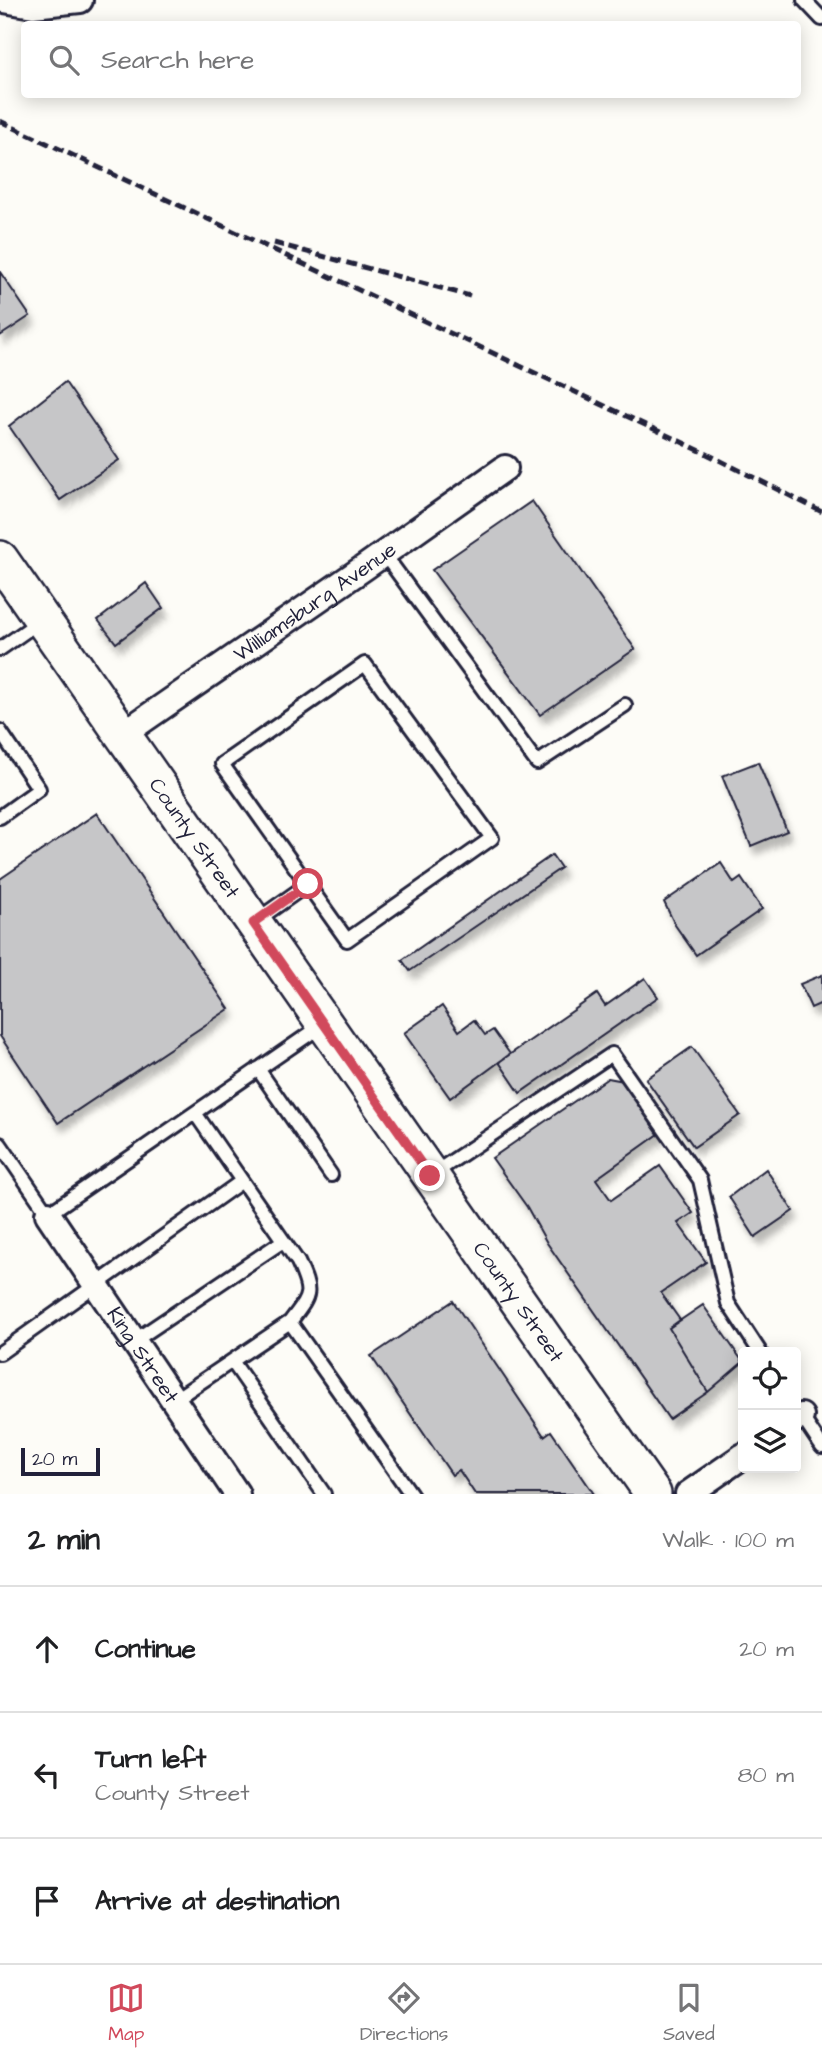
<!DOCTYPE html>
<meta charset="utf-8">
<style>
:root{--surface:#fff;--page:#f2f2f2;--text:#202124;--muted:#757577;--line:#e0e0e0;--accent:#d1495b}
body{margin:0;font-family:"Architects Daughter",sans-serif;background:var(--page);color:var(--text)}
.controls{position:absolute;right:21px;bottom:21px;display:grid;overflow:hidden;border-radius:7px;box-shadow:0 4px 18px #0003}
.controls button{width:63px;height:63px;display:grid;place-items:center;padding:0;border:0;border-bottom:2px solid var(--line);background:var(--surface);color:var(--text);font:35px sans-serif}
.scale{position:absolute;left:21px;bottom:18px;width:79px;box-sizing:border-box;padding-left:7px;border:4px solid #22223b;border-top:0;font-size:19px;line-height:24px;white-space:nowrap;color:#22223b;-webkit-text-stroke:5px #fdfcf7;paint-order:stroke}
.stop{position:absolute;width:21px;height:21px;margin:-16px;border:5px solid #d1495b;border-radius:50%;background:#fff}
.stop.end{background:#d1495b;border-color:#fff;box-shadow:0 2px 7px #0008}
.list{margin:0;padding:0;list-style:none}
h2{display:flex;justify-content:space-between;align-items:center;height:91px;margin:0;padding:0 28px;font-size:30px}
h2 small{font-size:23px;font-weight:400;color:var(--muted)}
.list li{display:grid;grid-template-columns:46px 1fr auto;gap:21px;align-items:center;box-sizing:border-box;height:126px;padding:0 28px;border-top:2px solid var(--line)}
.list b{display:block;font-size:26px;white-space:nowrap}
.list p{margin:0;font-size:23px;white-space:nowrap;color:var(--muted)}
.list em{font-size:23px;font-style:normal;color:var(--muted)}
.icon{flex:none;width:38px;height:38px;fill:none;stroke:currentColor;stroke-width:2;stroke-linecap:round;stroke-linejoin:round}
.map{position:relative;flex:none;width:822px;height:1494px;overflow:hidden}
.search{position:absolute;background:var(--surface);box-shadow:0 4px 18px #0003;left:21px;right:21px;top:21px;height:77px;display:flex;align-items:center;gap:18px;box-sizing:border-box;padding:0 24px;border-radius:7px;color:var(--muted);font-size:26px}
.sheet{height:469px;background:var(--surface)}
nav{display:flex;justify-content:space-around;align-items:center;box-sizing:border-box;height:98px;border-top:2px solid var(--line);background:var(--surface);font-size:19px;color:var(--muted)}
nav a{display:grid;justify-items:center;gap:4px}
nav .on{color:var(--accent)}
.map>svg:first-child{display:block}
.building{fill:#c6c6c8;stroke:#22223b;stroke-width:2;filter:url(#shadow)}
.lines{fill:none;stroke-linecap:round;stroke-linejoin:round}
.lane-casing{stroke:#22223b;stroke-width:18}
.street-casing{stroke:#22223b;stroke-width:30}
.secondary-casing{stroke:#22223b;stroke-width:40}
.lane{stroke:#fdfcf7;stroke-width:12}
.street{stroke:#fdfcf7;stroke-width:24}
.secondary{stroke:#fdfcf7;stroke-width:35}
.rail{stroke:#22223b;stroke-width:5;stroke-dasharray:10 5;stroke-linecap:butt}
.route{stroke:#d1495b;stroke-width:9}
.labels{text-anchor:middle;dominant-baseline:central;stroke-width:5;stroke-linejoin:round;paint-order:stroke}
.street-label{font-size:21px;fill:#22223b;stroke:#fdfcf7}
</style>
<div class="map">
<svg width="822" height="1494" viewBox="0 0 822 1494">
<defs>
<filter id="shadow"><feDropShadow dx="4.5" dy="8" stdDeviation="3.5" flood-color="#0004"/></filter>
</defs>
<rect width="100%" height="100%" fill="#fdfcf7"/>
<filter id="ink" filterUnits="userSpaceOnUse"><feTurbulence type="fractalNoise" baseFrequency=".0143" numOctaves="2"/><feDisplacementMap in="SourceGraphic" scale="14" xChannelSelector="R" yChannelSelector="G"/><feConvolveMatrix kernelMatrix="1 2 1 2 8 2 1 2 1" color-interpolation-filters="sRGB"/></filter>
<g filter="url(#ink)">
<path class="building" d="M0,272L30,316L0,336Z
M65,382L119,460L60,500L9,426Z
M532,501L635,649L540,715L432,570Z
M146,583L163,608L116,643L98,620Z
M758,762L787,831L751,846L722,776Z
M97,813L229,1009L58,1123L0,1036V879Z
M552,855L561,868L410,971L402,960Z
M721,863L734,883L741,878L762,909L696,955L675,925L664,902Z
M822,975V1003L811,1008L800,984Z
M645,978L658,997L520,1093L499,1062L597,994L605,1006Z
M442,1006L459,1031L474,1020L485,1035L493,1030L510,1054L450,1098L404,1033Z
M692,1047L740,1115L694,1147L646,1079Z
M608,1078L629,1082L663,1131L596,1179L611,1200L660,1166L693,1213L678,1223L706,1262L661,1293L680,1320L669,1328L708,1392L669,1419L547,1243L527,1207L492,1158Z
M766,1169L793,1211L755,1237L729,1197Z
M453,1301L544,1436L551,1431L594,1494H475L459,1470L452,1475L371,1356Z
M703,1305L743,1362L708,1392L669,1328Z"/>
<g class="lines">
<defs>
<path id="lane" d="M804,0L822,19
M384,554L537,763L625,705
M0,649L40,621
M365,664L492,838L347,940L222,764Z
M0,731L39,789L0,817
M257,920L308,884
M258,1069L331,1175
M195,1113L298,1262C313,1295 310,1295 290,1322L411,1494
M0,1144L48,1214L324,1024
M433,1174L612,1054L700,1180L728,1303L760,1352
M134,1341L283,1241
M0,1353L242,1181
M232,1361L324,1494
M174,1400L290,1322
M800,1414L822,1447"/>
<g id="street">
<path d="M4,0L33,5L80,0"/>
<path id="s1" d="M123,734L365,567L505,468"/>
<path id="s2" d="M48,1214L237,1494"/>
<path d="M796,1419L801,1416"/>
<path d="M688,1494L743,1456"/>
</g>
<g id="secondary">
<path id="s3" d="M0,559L653,1494"/>
</g>
</defs>
<use href="#lane" class="lane-casing"/>
<use href="#street" class="street-casing"/>
<use href="#secondary" class="secondary-casing"/>
<use href="#lane" class="lane"/>
<use href="#street" class="street"/>
<use href="#secondary" class="secondary"/>
<path class="rail" d="M0,121L707,454L822,512
M274,243L470,296"/>
</g>
</g>
<g class="lines" filter="url(#ink)">
<path class="route" d="M308,884L253,923L430,1176"/>
</g>
<g class="labels">
<g class="street-label">
<text stroke="none"><textPath href="#s1" startOffset="233">Williamsburg Avenue</textPath></text>
<text stroke="none"><textPath href="#s3" startOffset="340">County Street</textPath></text>
<text stroke="none"><textPath href="#s3" startOffset="906">County Street</textPath></text>
<text stroke="none"><textPath href="#s2" startOffset="170">King Street</textPath></text>
</g>
</g>
</svg>
<div class="controls">
<button><svg class="icon" aria-label="locate" viewBox="0 0 24 24"><circle cx="12" cy="12" r="6"/><path d="M12 2v4M12 18v4M2 12h4M18 12h4"/></svg></button>
<button><svg class="icon" aria-label="layers" viewBox="0 0 24 24"><path d="M12 4l9 5-9 5-9-5zM3 14l9 5 9-5"/></svg></button>
</div>
<div class="scale">20 m</div>
<div class="stop" style="left:308px;top:884px"></div>
<div class="stop end" style="left:430px;top:1176px"></div>
<div class="search"><svg class="icon" aria-label="search" viewBox="0 0 24 24"><circle cx="10" cy="10" r="6"/><path d="M15 15l6 6"/></svg>Search here</div>
</div>
<section class="sheet">
<h2>2 min<small>Walk · 100 m</small></h2>
<ul class="list">
<li><svg class="icon" aria-label="ahead" viewBox="0 0 24 24"><path d="M12 20V5M6 11l6-6 6 6"/></svg><div><b>Continue</b></div><em>20 m</em></li>
<li><svg class="icon" aria-label="left" viewBox="0 0 24 24"><path d="M17 20v-9H6M10 6l-5 5 5 5"/></svg><div><b>Turn left</b><p>County Street</p></div><em>80 m</em></li>
<li><svg class="icon" aria-label="arrive" viewBox="0 0 24 24"><path d="M6 21V4h12l-3 4 3 4H6"/></svg><div><b>Arrive at destination</b></div></li>
</ul>
</section>
<nav>
<a class="on"><svg class="icon" aria-label="map" viewBox="0 0 24 24"><path d="M3 6l6-2 6 2 6-2v14l-6 2-6-2-6 2zM9 4v14M15 6v14"/></svg>Map</a>
<a><svg class="icon" aria-label="directions" viewBox="0 0 24 24"><path d="M12 3l9 9-9 9-9-9zM9 14v-3h6M13 9l2 2-2 2"/></svg>Directions</a>
<a><svg class="icon" aria-label="saved" viewBox="0 0 24 24"><path d="M7 4h10v16l-5-4-5 4z"/></svg>Saved</a>
</nav>
